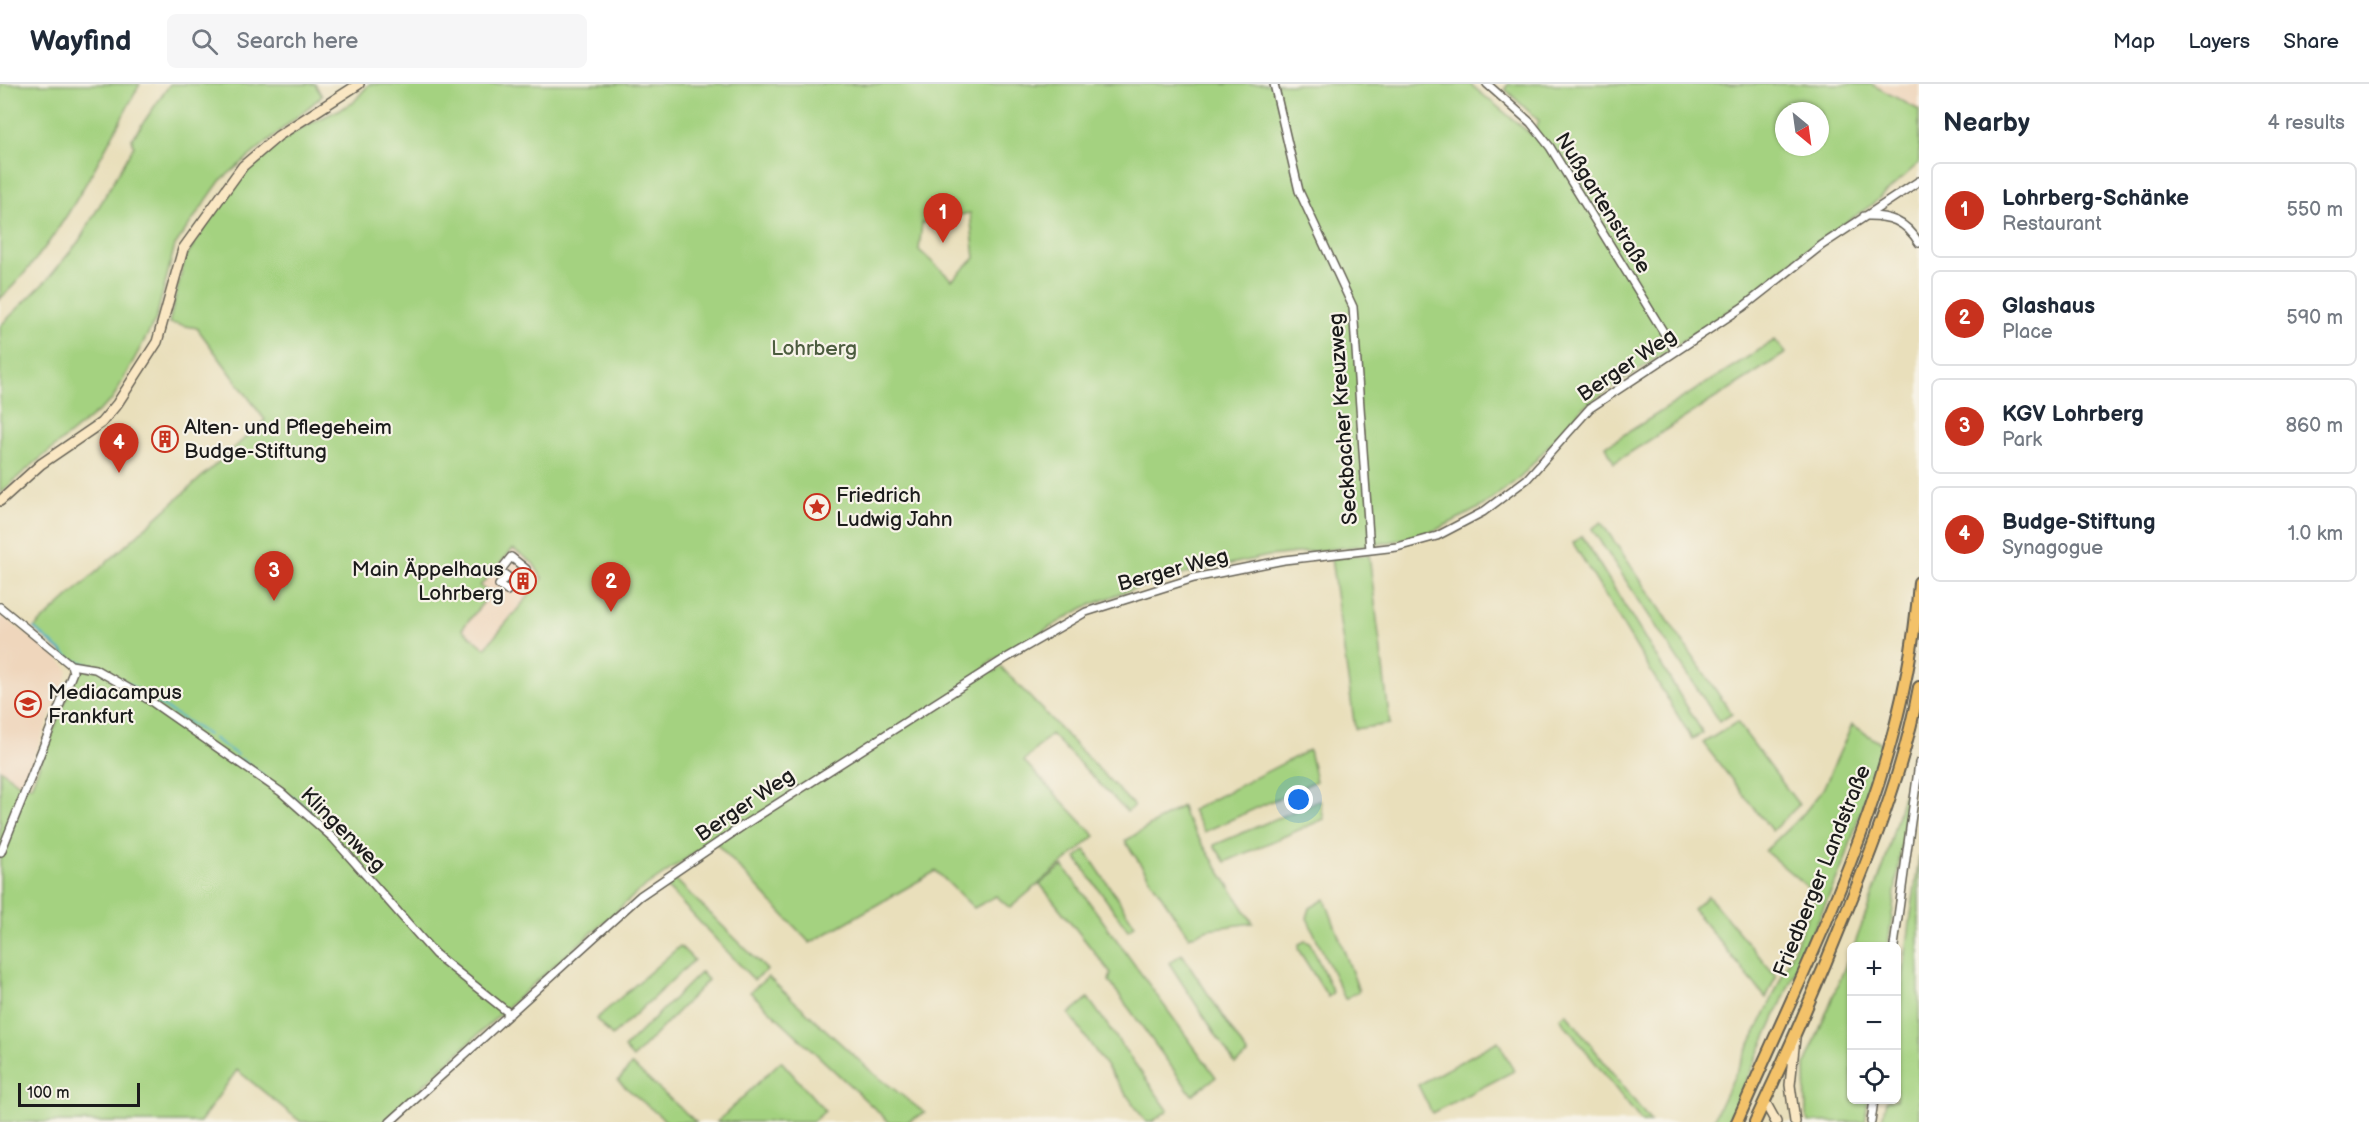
<!DOCTYPE html>
<meta charset="utf-8">
<style>
:root{--surface:#fff;--page:#f6f6f7;--text:#1f2937;--muted:#747a83;--line:#e0e1e3;--accent:#c8321e}
body{margin:0;font-family:"Balsamiq Sans",sans-serif;background:var(--page);color:var(--text)}
.controls{position:absolute;right:18px;bottom:18px;display:grid;overflow:hidden;border-radius:9px;box-shadow:0 2px 4px #0004}
.controls button{width:54px;height:54px;display:grid;place-items:center;padding:0;border:0;border-bottom:2px solid var(--line);background:var(--surface);color:var(--text);font:30px sans-serif}
.compass{position:absolute;left:1775px;top:18px;width:54px;height:54px;border-radius:50%;background:var(--surface);box-shadow:0 2px 4px #0004;rotate:151deg}
.scale{position:absolute;left:18px;bottom:15px;width:122px;box-sizing:border-box;padding-left:6px;border:3px solid #1c1c1c;border-top:0;font-size:16px;line-height:21px;white-space:nowrap;color:#1c1c1c;-webkit-text-stroke:4px #f7f3e8;paint-order:stroke}
.you{position:absolute;left:1299px;top:716px;width:21px;height:21px;margin:-15px;border:4px solid #fff;border-radius:50%;background:#1a73e8;box-shadow:0 0 0 9px #1a73e833}
.badge{display:grid;place-items:center;width:39px;height:39px;border-radius:50%;background:var(--accent);color:#fff;font-size:20px;font-weight:700}
.pin{position:absolute;translate:-50% -50px;filter:drop-shadow(0 2px 3px #0008)}
.pin::after{content:'';position:absolute;top:32px;width:21px;height:18px;background:inherit;clip-path:polygon(0 0,100% 0,50% 100%)}
.list{margin:0;padding:0;list-style:none}
h2{display:flex;justify-content:space-between;align-items:center;height:78px;margin:0;padding:0 24px;font-size:26px}
h2 small{font-size:20px;font-weight:400;color:var(--muted)}
.list li{display:grid;grid-template-columns:39px 1fr auto;gap:18px;align-items:center;box-sizing:border-box;height:96px;margin:0 12px 12px;padding:0 12px;border:2px solid var(--line);border-radius:9px}
.list b{display:block;font-size:22px;white-space:nowrap}
.list p{margin:0;font-size:20px;white-space:nowrap;color:var(--muted)}
.list em{font-size:20px;font-style:normal;color:var(--muted)}
.icon{flex:none;width:33px;height:33px;fill:none;stroke:currentColor;stroke-width:2;stroke-linecap:round;stroke-linejoin:round}
.map{position:relative;flex:none;width:1919px;height:1038px;overflow:hidden}
header{display:flex;align-items:center;gap:36px;box-sizing:border-box;height:84px;padding:0 30px;background:var(--surface);border-bottom:2px solid var(--line)}
header strong{font-size:28px}
nav{display:flex;gap:33px;margin-inline-start:auto;font-size:21px}
.search{width:420px;height:54px;background:var(--page);display:flex;align-items:center;gap:15px;box-sizing:border-box;padding:0 21px;border-radius:9px;color:var(--muted);font-size:22px}
main{display:flex}
aside{flex:1;background:var(--surface)}
.map>svg:first-child{display:block}
.built{fill:#efd6bc}
.green{fill:#a4d280;stroke:#60774e;stroke-width:1.5;fill-rule:evenodd}
.lines{fill:none;stroke-linecap:round;stroke-linejoin:round}
.stream{stroke:#4fafce;stroke-width:2}
.street-casing{stroke:#646054;stroke-width:10}
.secondary-casing{stroke:#646054;stroke-width:12}
.primary-casing{stroke:#646054;stroke-width:14}
.street{stroke:#fff;stroke-width:7}
.secondary{stroke:#fae7c3;stroke-width:9}
.primary{stroke:#f3c26a;stroke-width:10}
.labels{text-anchor:middle;dominant-baseline:central;stroke-width:4.5;stroke-linejoin:round;paint-order:stroke}
.street-label{font-size:21px;fill:#1c1c1c;stroke:#f7f3e8}
.park-label{font-size:21px;fill:#4c5c3f;stroke:#f7f3e8}
.poi-label{font-size:21px;fill:#1c1c1c;stroke:#f7f3e8;text-anchor:start}
</style>
<header>
<strong>Wayfind</strong>
<div class="search"><svg class="icon" aria-label="search" viewBox="0 0 24 24"><circle cx="10" cy="10" r="6"/><path d="M15 15l6 6"/></svg>Search here</div>
<nav><a>Map</a><a>Layers</a><a>Share</a></nav>
</header>
<main>
<div class="map">
<svg width="1919" height="1038" viewBox="0 0 1919 1038">
<rect width="100%" height="100%" fill="#f7f3e8"/>
<filter id="ink" filterUnits="userSpaceOnUse"><feTurbulence type="fractalNoise" baseFrequency=".0167" numOctaves="2"/><feDisplacementMap in="SourceGraphic" scale="12" xChannelSelector="R" yChannelSelector="G"/><feConvolveMatrix kernelMatrix="1 2 1 2 8 2 1 2 1" color-interpolation-filters="sRGB"/></filter>
<filter id="wash" filterUnits="userSpaceOnUse"><feTurbulence type="fractalNoise" baseFrequency=".008" numOctaves="4" result="noise"/><feDisplacementMap in="SourceGraphic" scale="24" xChannelSelector="R" yChannelSelector="G"/><feGaussianBlur stdDeviation="1.35" result="paint"/><feColorMatrix in="noise" values="0 0 0 0 0 0 0 0 0 0 0 0 0 0 0 0 0 1.4 0 .05"/><feComposite in="paint" operator="in"/></filter>
<g filter="url(#wash)">
<rect width="100%" height="100%" fill="#e9dfbb"/>
<path class="built" d="M1871,0H1919V26L1871,1Z
M513,465L533,479L544,495L485,564L462,545L490,510L480,502Z
M0,530L63,579L68,587L22,702L0,685Z"/>
<path class="green" d="M0,0H140C99,75 62,156 0,215Z
M170,0H315L322,12L220,97L175,161L156,235L112,316L20,391L0,410V242L48,195L79,157L134,62L132,55Z
M369,0H1470L1532,51L1539,37L1505,5L1508,0H1871L1919,26V79L1873,120L1820,156L1741,218L1583,323L1521,393L1481,423L1436,446L1405,455L1379,460L1269,472L1192,488L1124,508L1083,524L987,580L994,588L1001,583L1134,722L1127,728L1051,650L1024,677L1095,752L1010,824L996,812L974,824L936,787L810,859L713,756L638,808L512,919L384,1038H301L237,986L200,1038H0V685L22,702H31L79,584L34,544L265,336L197,244L169,239L185,174L231,102L264,68L303,43L353,19ZM1784,27H1820V63H1784ZM970,129L975,174L952,196L919,166L922,139ZM513,465L533,479L543,495L485,564L462,545L490,510L480,502Z
M1775,256L1786,269L1614,379L1606,362Z
M1601,438L1732,630L1719,638L1592,445Z
M1582,452L1703,649L1692,655L1573,459Z
M1369,471L1390,640L1355,645L1331,474Z
M1737,638L1799,721L1772,747L1703,659Z
M1852,641L1882,660L1845,776L1728,1038H1712L1772,915L1817,811L1765,767L1804,729L1823,705Z
M1309,666L1316,697L1204,748L1192,726Z
M1904,708L1908,710L1888,862H1854L1885,778Z
M1320,716L1324,735L1225,778L1214,761Z
M1182,722L1185,733L1253,839L1208,845L1189,853L1125,757Z
M1085,766L1135,841L1128,846L1076,774Z
M1919,772V1038H1882L1886,1016H1896L1897,936Z
M1063,782L1216,993L1192,1011L1109,897L1111,889L1040,800Z
M674,794L767,886L754,896L665,801Z
M1708,812L1776,892L1766,914L1693,825Z
M1325,815L1359,907L1345,915L1307,834L1310,824Z
M1305,857L1310,859L1333,908L1328,913L1298,865L1299,860Z
M680,862L694,876L612,952L596,935Z
M1851,868L1852,1016H1868L1865,1038H1809L1806,1032L1805,981Z
M1182,870L1248,971L1235,980L1169,879Z
M701,888L708,896L633,974L624,964Z
M768,893L873,989L925,1029L907,1038H889L750,908Z
M1088,914L1168,1026L1152,1038H1146L1069,930Z
M1566,929L1651,1038H1642L1560,934Z
M1498,957L1514,987L1432,1029L1418,1001Z
M781,977L825,1027L812,1038H717Z
M631,981H632L696,1038H667L618,997Z"/>
<g class="lines">
<path class="stream" d="M34,544L72,576L94,582
M117,593L208,651
M213,654L237,671
M241,675L263,692
M292,713L311,728
M319,737L330,747"/>
</g>
</g>
<g filter="url(#ink)">
<g class="lines">
<defs>
<path id="street" d="M1274,0L1299,107L1353,223L1370,466
M1487,0L1531,39L1550,63L1675,267
M1864,132C1889,131 1906,137 1919,159
M511,473L526,485L507,507L499,501L507,492L500,487Z
M0,523L71,581L95,585L149,616L281,708L333,754L435,870L510,930
M1,768L73,588L71,581
M1894,862L1919,679
M390,1038L640,812L747,739L1003,576L1086,528L1194,494L1284,476L1397,463L1437,452L1483,428L1527,395L1590,324L1743,223L1822,161L1919,97
M1871,1038L1874,1016"/>
<path id="secondary" d="M0,417L41,380L101,339L117,320L157,258L183,165L243,82L278,52L359,0
M1795,954L1790,1001L1795,1038
M1765,1018L1776,1038"/>
<path id="primary" d="M1737,1038C1813,863 1906,692 1919,498
M1755,1038C1788,968 1819,897 1848,824C1877,753 1905,679 1919,603"/>
</defs>
<use href="#street" class="street-casing"/>
<use href="#secondary" class="secondary-casing"/>
<use href="#primary" class="primary-casing"/>
<use href="#street" class="street"/>
<use href="#secondary" class="secondary"/>
<use href="#primary" class="primary"/>
</g>
</g>
<defs>
<symbol id="building-ring" viewBox="-11 -11 22 22"><circle r="9.5" fill="#f7f3e8" stroke="#c8321e" stroke-width="1.5"/><path d="M-4-6H4V6H1V3H-1V6H-4ZM-2.5-4.3h1.7v1.8h-1.7ZM.8-4.3h1.7v1.8H.8ZM-2.5-1h1.7V.8h-1.7ZM.8-1h1.7V.8H.8Z" fill="#c8321e"/></symbol>
<symbol id="sight-ring" viewBox="-11 -11 22 22"><circle r="9.5" fill="#f7f3e8" stroke="#c8321e" stroke-width="1.5"/><path d="M0-6L1.8-2.2L6-1.7L2.9 1.2L3.7 5.4L0 3.3L-3.7 5.4L-2.9 1.2L-6-1.7L-1.8-2.2Z" fill="#c8321e"/></symbol>
<symbol id="school-ring" viewBox="-11 -11 22 22"><circle r="9.5" fill="#f7f3e8" stroke="#c8321e" stroke-width="1.5"/><path d="M0-5L7-2L0 1L-7-2ZM-4 1L0 2.5L4 1V4Q0 6-4 4Z" fill="#c8321e"/></symbol>
</defs>
<g fill-rule="evenodd">
<use href="#building-ring" x="150" y="340" width="30" height="30"/>
<use href="#sight-ring" x="802" y="408" width="30" height="30"/>
<use href="#building-ring" x="508" y="482" width="30" height="30"/>
<use href="#school-ring" x="13" y="605" width="30" height="30"/>
</g>
<g class="labels">
<g class="street-label">
<text transform="translate(1603 119) rotate(58)">Nußgartenstraße</text>
<text transform="translate(1627 281) rotate(-34)">Berger Weg</text>
<text transform="translate(1343 335) rotate(-94)">Seckbacher Kreuzweg</text>
<text transform="translate(1173 486) rotate(-15)">Berger Weg</text>
<text transform="translate(745 721) rotate(-34)">Berger Weg</text>
<text transform="translate(343 746) rotate(45)">Klingenweg</text>
<text transform="translate(1822 787) rotate(-68)">Friedberger Landstraße</text>
</g>
<g class="park-label">
<text x="814" y="264">Lohrberg</text>
</g>
<g class="poi-label">
<text x="184" y="343">Alten- und Pflegeheim<tspan x="184" dy="24">Budge-Stiftung</tspan></text>
<text x="836" y="411">Friedrich<tspan x="836" dy="24">Ludwig Jahn</tspan></text>
<text x="504" y="485" text-anchor="end">Main Äppelhaus<tspan x="504" dy="24">Lohrberg</tspan></text>
<text x="48" y="608">Mediacampus<tspan x="48" dy="24">Frankfurt</tspan></text>
</g>
</g>
</svg>
<div class="controls">
<button>+</button>
<button>−</button>
<button><svg class="icon" aria-label="locate" viewBox="0 0 24 24"><circle cx="12" cy="12" r="6"/><path d="M12 2v4M12 18v4M2 12h4M18 12h4"/></svg></button>
</div>
<svg class="compass" viewBox="-18 -18 36 36"><path d="M0-13l5 13h-10z" fill="#e53935"/><path d="M0 13l5-13h-10z" fill="#747a83"/></svg>
<div class="scale">100 m</div>
<div class="you"></div>
<div class="pin badge" style="left:943px;top:159px">1</div>
<div class="pin badge" style="left:611px;top:528px">2</div>
<div class="pin badge" style="left:274px;top:517px">3</div>
<div class="pin badge" style="left:119px;top:389px">4</div>
</div>
<aside>
<h2>Nearby<small>4 results</small></h2>
<ul class="list">
<li><span class="badge">1</span><div><b>Lohrberg-Schänke</b><p>Restaurant</p></div><em>550 m</em></li>
<li><span class="badge">2</span><div><b>Glashaus</b><p>Place</p></div><em>590 m</em></li>
<li><span class="badge">3</span><div><b>KGV Lohrberg</b><p>Park</p></div><em>860 m</em></li>
<li><span class="badge">4</span><div><b>Budge-Stiftung</b><p>Synagogue</p></div><em>1.0 km</em></li>
</ul>
</aside>
</main>
